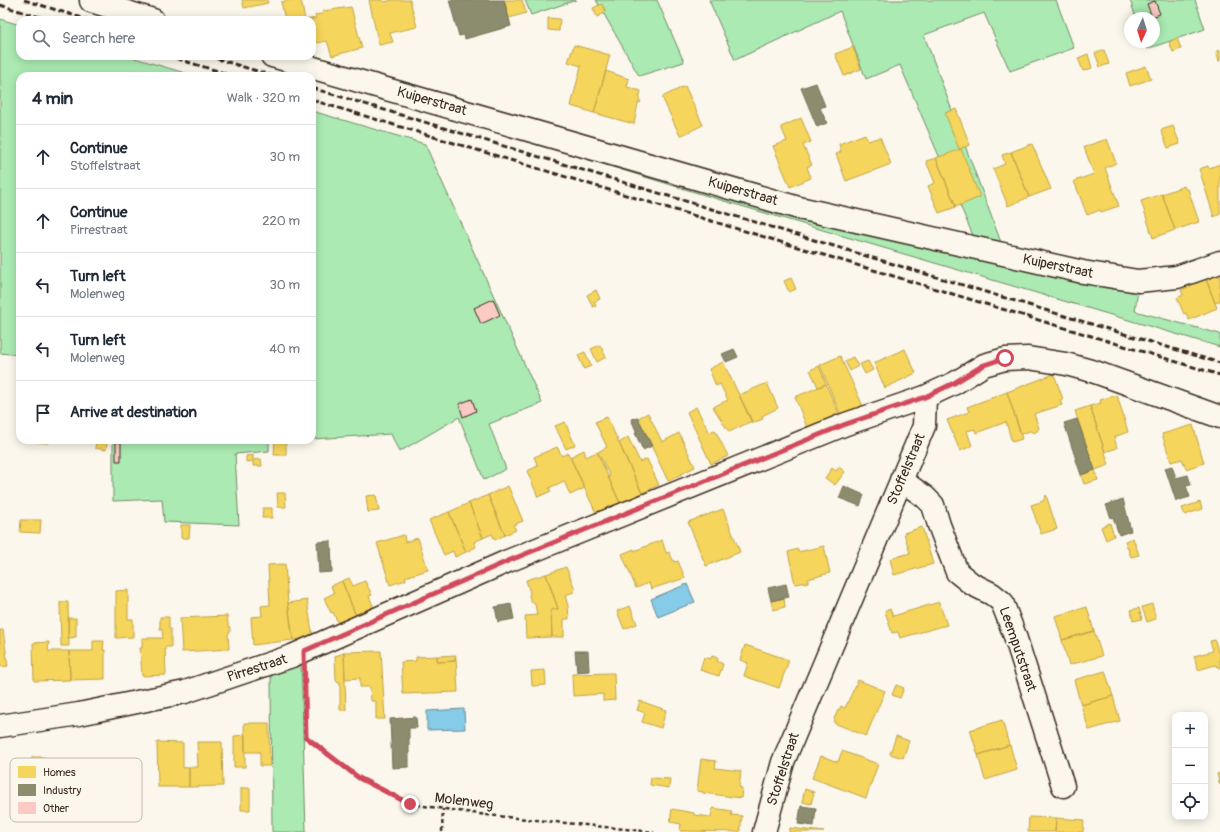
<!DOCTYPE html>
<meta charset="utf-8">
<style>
:root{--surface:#fff;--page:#f2f2f3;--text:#1f2937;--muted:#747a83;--line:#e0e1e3}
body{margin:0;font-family:Pangolin,sans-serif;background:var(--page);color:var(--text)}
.controls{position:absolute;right:12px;bottom:12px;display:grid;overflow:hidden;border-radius:8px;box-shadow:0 2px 10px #0003}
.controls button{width:36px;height:36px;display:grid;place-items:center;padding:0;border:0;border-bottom:1px solid var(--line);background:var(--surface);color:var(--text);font:20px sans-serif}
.compass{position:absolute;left:1124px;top:12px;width:36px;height:36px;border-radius:50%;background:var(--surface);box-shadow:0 2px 10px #0003;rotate:184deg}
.stop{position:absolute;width:12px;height:12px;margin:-9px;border:3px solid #d1495b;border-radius:50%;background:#fff}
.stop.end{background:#d1495b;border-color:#fff;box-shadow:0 1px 4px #0008}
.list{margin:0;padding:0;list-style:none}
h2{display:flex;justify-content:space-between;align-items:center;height:52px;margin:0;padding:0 16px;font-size:17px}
h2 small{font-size:13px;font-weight:400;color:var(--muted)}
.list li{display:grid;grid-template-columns:26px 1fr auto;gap:12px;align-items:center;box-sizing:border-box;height:64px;padding:0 16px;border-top:1px solid var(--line)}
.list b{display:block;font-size:15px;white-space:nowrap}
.list p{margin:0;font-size:13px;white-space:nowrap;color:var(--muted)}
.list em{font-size:13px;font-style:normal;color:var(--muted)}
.icon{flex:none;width:22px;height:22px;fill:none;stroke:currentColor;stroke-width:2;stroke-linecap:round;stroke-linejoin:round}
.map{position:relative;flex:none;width:1220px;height:832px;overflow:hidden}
.search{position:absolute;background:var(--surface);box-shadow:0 2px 10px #0003;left:16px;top:16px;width:300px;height:44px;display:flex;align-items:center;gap:10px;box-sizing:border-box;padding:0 14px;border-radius:12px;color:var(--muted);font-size:15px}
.panel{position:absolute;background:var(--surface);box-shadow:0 2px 10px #0003;left:16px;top:72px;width:300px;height:372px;border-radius:12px}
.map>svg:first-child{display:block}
.green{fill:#abeab2;stroke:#738a68}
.water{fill:#86cbe7;stroke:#688b97}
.homes{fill:#f6d55c;stroke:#bea249}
.industry{fill:#8c8c6e;stroke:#746f56}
.building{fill:#facac3;stroke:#3b2a1e}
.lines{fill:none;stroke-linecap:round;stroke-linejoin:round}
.minor-casing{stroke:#3b2a1e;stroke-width:25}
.path{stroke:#3b2a1e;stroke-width:2.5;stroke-dasharray:4 3;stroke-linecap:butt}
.minor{stroke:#fbf7ec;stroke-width:22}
.rail{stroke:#3b2a1e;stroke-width:3;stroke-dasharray:6 3;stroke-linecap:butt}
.route{stroke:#d1495b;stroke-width:5}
.labels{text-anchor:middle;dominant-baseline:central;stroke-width:4;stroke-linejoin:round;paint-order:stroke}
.street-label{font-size:14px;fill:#3b2a1e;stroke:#fbf7ec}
.key{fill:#fbf7ec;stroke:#c1baae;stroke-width:1}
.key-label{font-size:11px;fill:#3b2a1e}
</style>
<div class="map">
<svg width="1220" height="832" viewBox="0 0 1220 832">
<rect width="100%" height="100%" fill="#fbf7ec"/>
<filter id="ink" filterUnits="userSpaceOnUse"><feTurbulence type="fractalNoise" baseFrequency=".025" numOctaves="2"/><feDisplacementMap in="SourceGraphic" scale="8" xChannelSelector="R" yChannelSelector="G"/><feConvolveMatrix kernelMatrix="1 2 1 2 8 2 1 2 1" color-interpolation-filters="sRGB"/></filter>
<g filter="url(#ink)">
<path class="green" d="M525,0H576L531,15Z
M596,0H657L684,62L639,76Z
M709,0H1056L1074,48L1010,71L984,13L924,35L1002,245L974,238L900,65L866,79L840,11L735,60Z
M1130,0H1195L1205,29L1147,49L1144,42H1154V18H1136Z
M0,19L20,25V56H128L195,76H20V355L0,353Z
M425,110L1138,290L1135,311L1220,334V347L724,201Z
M312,111L425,144L542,403L489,424L506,469L484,480L459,417L399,452L391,434L312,439Z
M113,440H269V451L235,454L239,525L164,522L162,499L113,501Z
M301,660L306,832H272L271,671Z"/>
<path class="water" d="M687,584L695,602L658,617L651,599Z
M464,709L465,729L427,730V711Z"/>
<path class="homes" d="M242,0H267L268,3L244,8Z
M288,0H301L305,20H285L281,2Z
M369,0H383L384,2L392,0H410L417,27L390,33L393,42L379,45Z
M504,0H522L526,13L509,18Z
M602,4L606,12L597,17L593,8Z
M351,7L362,48L332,56L327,41L312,44V20H305L316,18L315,15L322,14L323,11Z
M548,18L560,19L559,31L548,30Z
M1177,38L1181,49L1173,52L1169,42Z
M574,45L610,55L594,113L571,106L581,66L568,62Z
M853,47L861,69L844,76L835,54Z
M1104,50L1109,64L1100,67L1095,53Z
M1220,50V61H1219L1216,52Z
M1088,54L1092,68L1083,71L1078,58Z
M1146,66L1151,79L1130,86L1126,73Z
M606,71L629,79L627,87L641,91L639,99L641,102L638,103L634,124L594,113Z
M685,86L703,125L680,136L662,97Z
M956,109L970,145L959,149L945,113Z
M801,118L811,142L803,145L812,165L807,167L811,178L790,187L773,146L787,141L781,127Z
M1173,126L1180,144L1168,148L1161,130Z
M865,134L868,141L880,137L891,164L846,181L836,154L841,152L839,144Z
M1107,139L1116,163L1105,168L1119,206L1101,212L1100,210L1087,215L1074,181L1094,174L1084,147Z
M1032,144L1051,189L1029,197L1011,152Z
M961,149L980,197L956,207L936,158Z
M1011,152L1029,197L1008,206L993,169L1005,164L1002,155Z
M936,158L956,207L939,213L928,186L935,183L926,161Z
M1220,164V214L1214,217L1199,169L1208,166L1209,168Z
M1184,186L1186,190L1188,189L1199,222L1175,230L1162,194Z
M1162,194L1175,230L1153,238L1141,201Z
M1220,273V301L1215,303L1206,279Z
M791,278L796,289L789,292L784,281Z
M1206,279L1217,308L1189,320L1186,313L1184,314L1177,298L1183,295L1181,290Z
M596,290L600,299L594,302L596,306L593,307L587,295Z
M600,345L606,357L597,362L591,349Z
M905,349L916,373L885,388L874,363Z
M585,352L591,366L584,369L578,355Z
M840,356L863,406L841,416L820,365Z
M853,357L858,366L850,371L845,361Z
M868,361L873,370L865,374L860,364Z
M723,362L752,421L729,432L713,407L728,400L720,384L716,386L709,369Z
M819,366L826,384L818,387L810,370Z
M1054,374L1063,399L1060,400L1062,405L1034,414L1039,428L1037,431L1034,433L1030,431L1021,434L1007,392Z
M767,383L778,408L762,416L763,419L752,423L739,395Z
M826,384L840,417L808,430L795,397Z
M1007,392L1022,439L1012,442L1006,422L976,433L975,429L967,431L972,446L960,451L947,420L969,412L967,407Z
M1117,395L1128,432L1114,437L1117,448L1105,452L1090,406L1101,403L1100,400Z
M1090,406L1109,465L1095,470L1075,411Z
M696,407L709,432L715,430L728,456L711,464L687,412Z
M648,413L662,442L679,433L695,467L668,481L638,418Z
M607,417L642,493L620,503L608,477L610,476L598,452L607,447L595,422Z
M565,422L575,445L566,449L555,426Z
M1193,425L1204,463L1186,469L1182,459L1171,462L1162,434Z
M628,437L640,462L647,459L659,485L642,493L619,443Z
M37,440H48V443L37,442Z
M96,440L107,442L106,450L95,448Z
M275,440H286V455H274Z
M557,447L562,456L568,453L585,488L570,495L564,481L549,488L551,491L538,497L527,471L538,466L534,457Z
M584,450L586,457L597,452L620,503L596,513L570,457Z
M253,455V460L261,459L262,466H253V461L246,462V456Z
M839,467L845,472L835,485L825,478L832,468L836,471Z
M1095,470L1098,480L1084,484L1081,475Z
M508,486L523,521L513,525L516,530L505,535L488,495Z
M277,493H285L286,507H278Z
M376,495L379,511L368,512L366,496Z
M488,495L505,535L495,540L492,534L483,538L469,503Z
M1046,495L1057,529L1041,534L1031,505L1043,501Z
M1200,502L1202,509L1185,515L1182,508Z
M469,503L483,538L474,542L476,547L466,552L449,512Z
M263,508H272V518H262Z
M723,509L740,552L706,566L688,522Z
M449,512L466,552L455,557L453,551L444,555L429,520Z
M21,520H41L40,533L20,532Z
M1110,523L1114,536L1106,540L1101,527Z
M181,525H190L189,538H181Z
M922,527L933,564L894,575L890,559L910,553L904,533Z
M404,535L405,542L418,538L428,570L405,577L406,580L390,585L377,543Z
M1133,538L1139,555L1131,557L1125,541Z
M662,540L666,553L669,552L674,562L678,561L685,578L651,589L649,583L636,588L622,554L634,549V551Z
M824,546L830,573L808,579V582L795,584L788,552L798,549V552Z
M285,564L288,603L293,640L253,645L251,617L262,616L261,606L270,605L268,565Z
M566,567L575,589L574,592L565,595L568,606L569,619H564V637H552L551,610L558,609L546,574Z
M546,574L558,609L551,610L552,637L526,638L525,616L537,615L535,604L531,602L529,596L530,593L526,580Z
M349,578L353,586L365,581L372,595L369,596L374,608L356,616L342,581Z
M342,581L356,616L338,623L333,612L331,613L324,598L334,593L331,586Z
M128,590V619H133V637L116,638V591Z
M784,598L785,607L773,610L771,601Z
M307,600L313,638L293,640L288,603Z
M60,602H68L69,646H61Z
M939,602L947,625L900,638L898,632L892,633L885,611L890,609L893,616Z
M1152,604L1156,619L1147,622L1142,607Z
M630,606L637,624L624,629L617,611Z
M1087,607L1094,631L1062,640L1055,616Z
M1139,608L1142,619L1133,621L1131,610Z
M227,616L228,625L230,627V632L228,634L229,649L182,652L180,618Z
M160,617H169V629H171V647H165L166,675L142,676L140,648H142V638H163L162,629H160Z
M68,618H76V637L68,638Z
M0,630H3L8,666L0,667Z
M1094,631L1102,656L1069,665L1062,640Z
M1215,640L1218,652L1220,651V668L1215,665L1198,670L1194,656L1213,651L1210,641Z
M93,641H104L103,650H105V679L70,680L69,651H93Z
M49,642L48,651H69L70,680L34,681L33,643Z
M745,645L789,660L779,688L744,676L748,663L740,660Z
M381,651L385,719H376V701H371L370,687H360V678L345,679L344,652Z
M344,653L346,710H340V682L336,681L335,656Z
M456,655L455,661L437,662V656Z
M437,656V662L455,661V657L456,658L458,692L403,694L401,662L416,661V657Z
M712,656L718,658L717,661L723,664L719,676L700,670L704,657L711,659Z
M545,670L546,685L532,686L531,671Z
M1105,671L1113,696L1081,705L1074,680Z
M614,673L615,700L603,701V694L573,696L572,674Z
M858,680L885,691L866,736L834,723L835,720L834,719L838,710H839L841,706L845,708Z
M896,685L904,688L900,698L892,695Z
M1113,696L1120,721L1089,730L1081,705Z
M640,701L666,710L661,728L642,722L645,713L637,710Z
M1002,720L1009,745L978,755L970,730Z
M244,723H269L270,766H260V752H245Z
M245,735V767H234V736Z
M896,736L909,741L903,758L890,754Z
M157,742L183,743V768L189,767V787H158Z
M197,742H222L223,786L189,787V767H198Z
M1010,745L1017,770L985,780L978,755Z
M842,751L878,764L866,798L812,778L821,756L838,762Z
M32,757H44L49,762H58L63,767V795L56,803H52V817H35V804H32Z
M701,759L716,761L715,768L741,771L739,787L742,788L741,798L703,793V792L697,791Z
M1220,773V785L1217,774Z
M651,778L670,779L669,788L650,785Z
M241,788H250V810H241Z
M805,789L814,792L811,804L802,802Z
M713,808L732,811L731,815L742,816L740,832L680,831L681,824L670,822L672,809L694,813V815L711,817Z
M1029,817L1056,818L1055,832H1028Z
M1056,818L1084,820L1083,832H1055Z
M790,828L824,832H789Z"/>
<path class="industry" d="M449,0H504L511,26L465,39L464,35L459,36Z
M816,83L825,106L820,108L827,123L817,127L801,88Z
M734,349L738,357L726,362L722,354Z
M638,418L652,446L643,450L635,433H637L631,419Z
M1077,419L1095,470L1081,475L1064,423Z
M1172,466L1176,478L1188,475L1191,485L1186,486L1190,497L1176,501L1165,468Z
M844,486L864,495L860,506L839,498Z
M1123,499L1131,531L1119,535L1113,517L1111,518L1106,505Z
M331,541L332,572L319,573L317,542Z
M786,584L789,597L771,601L768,588Z
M511,604L514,619L498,622L495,607Z
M575,651H588L589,671L577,672Z
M416,717L417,728H409V767L392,768L390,719Z
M801,806L816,808L814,826L798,824Z"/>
<path class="building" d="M1155,1L1160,14L1152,17L1147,4Z
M493,299L500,315L481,324L474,308Z
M472,399L476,411L463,417L459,404Z
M116,442H121V461H116Z"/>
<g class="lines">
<defs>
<path id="minor" d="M91,1L153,20
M272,56L799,208L1083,272L1138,281L1177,277L1220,262
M901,480L925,497L933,505L939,525L957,572L972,584L992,594L1002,602L1015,636L1063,786
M0,726L79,714L185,692L292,656L508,561L846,424L925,397L955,383L984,365L1005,359L1028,358L1066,364L1095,372L1220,417
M764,832L783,762L924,426L925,397"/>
</defs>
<use href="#minor" class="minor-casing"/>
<path class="path" d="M304,673L305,737L359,778L410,804L487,815L654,832
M442,832L443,809"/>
<use href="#minor" class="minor"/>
<path class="rail" d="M24,0L89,20
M0,5L49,20
M168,56L234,76
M208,56L273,76
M312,88L1220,363
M312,100L1220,375"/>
</g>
</g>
<g class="lines" filter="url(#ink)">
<path class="route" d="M410,804L359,778L306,737L304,651L508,561L846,424L925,397L954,383L984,365L1005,358"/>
</g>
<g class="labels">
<g class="street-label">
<text transform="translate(432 101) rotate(16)">Kuiperstraat</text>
<text transform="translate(743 191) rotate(16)">Kuiperstraat</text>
<text transform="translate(1058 266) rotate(12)">Kuiperstraat</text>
<text transform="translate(906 469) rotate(-67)">Stoffelstraat</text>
<text transform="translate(1018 649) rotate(71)">Leemputstraat</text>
<text transform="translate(257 668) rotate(-18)">Pirrestraat</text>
<text transform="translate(783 769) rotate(-72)">Stoffelstraat</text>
<text transform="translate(464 801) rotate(7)">Molenweg</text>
</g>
</g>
<rect x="10" y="758" width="132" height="64" rx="6" class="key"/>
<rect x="18" y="766" width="18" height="12" fill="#f6d55c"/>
<rect x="18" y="784" width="18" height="12" fill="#8c8c6e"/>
<rect x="18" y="802" width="18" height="12" fill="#facac3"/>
<g class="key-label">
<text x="43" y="776">Homes</text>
<text x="43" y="794">Industry</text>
<text x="43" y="812">Other</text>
</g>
</svg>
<div class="controls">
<button>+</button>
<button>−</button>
<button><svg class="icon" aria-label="locate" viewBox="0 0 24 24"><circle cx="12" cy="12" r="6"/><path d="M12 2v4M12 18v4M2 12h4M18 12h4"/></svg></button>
</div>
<svg class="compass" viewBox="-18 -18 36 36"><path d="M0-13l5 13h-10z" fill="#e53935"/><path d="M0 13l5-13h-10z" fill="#747a83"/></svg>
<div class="stop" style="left:1005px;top:358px"></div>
<div class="stop end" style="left:410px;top:804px"></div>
<div class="search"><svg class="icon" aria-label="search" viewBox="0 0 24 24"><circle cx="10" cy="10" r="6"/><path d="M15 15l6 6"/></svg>Search here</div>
<section class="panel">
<h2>4 min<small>Walk · 320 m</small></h2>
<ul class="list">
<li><svg class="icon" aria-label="ahead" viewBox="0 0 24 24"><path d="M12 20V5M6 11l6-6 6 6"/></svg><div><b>Continue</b><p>Stoffelstraat</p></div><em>30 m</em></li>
<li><svg class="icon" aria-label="ahead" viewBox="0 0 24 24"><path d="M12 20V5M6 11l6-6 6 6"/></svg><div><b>Continue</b><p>Pirrestraat</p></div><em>220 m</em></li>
<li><svg class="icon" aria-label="left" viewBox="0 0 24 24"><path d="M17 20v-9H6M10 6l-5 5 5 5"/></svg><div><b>Turn left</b><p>Molenweg</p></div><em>30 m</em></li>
<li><svg class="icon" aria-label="left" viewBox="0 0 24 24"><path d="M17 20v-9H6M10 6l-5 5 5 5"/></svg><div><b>Turn left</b><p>Molenweg</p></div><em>40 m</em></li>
<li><svg class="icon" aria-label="arrive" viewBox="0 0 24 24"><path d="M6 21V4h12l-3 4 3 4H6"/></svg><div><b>Arrive at destination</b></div></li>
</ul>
</section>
</div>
